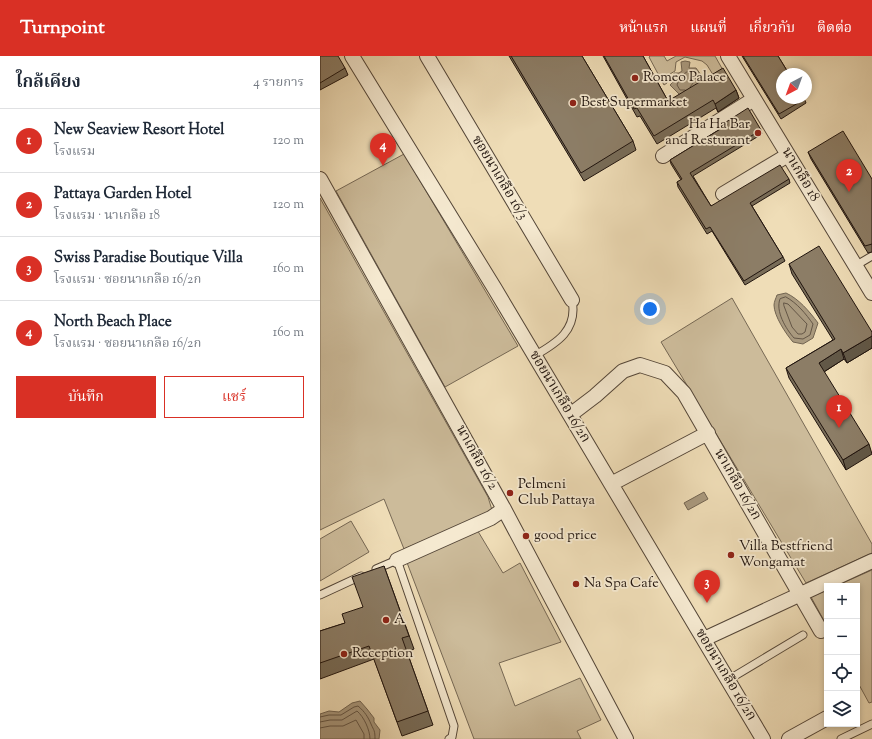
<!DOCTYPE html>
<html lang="th">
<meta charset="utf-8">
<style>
:root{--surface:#fff;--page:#f6f6f7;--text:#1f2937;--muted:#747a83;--line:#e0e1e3;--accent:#d93025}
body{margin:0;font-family:"Sorts Mill Goudy","Noto Serif Thai",serif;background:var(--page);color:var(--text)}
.controls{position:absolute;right:12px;bottom:12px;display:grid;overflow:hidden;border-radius:0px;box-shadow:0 2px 6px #0003}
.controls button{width:36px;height:36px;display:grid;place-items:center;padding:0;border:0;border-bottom:1px solid var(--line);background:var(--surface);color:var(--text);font:20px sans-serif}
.compass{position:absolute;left:456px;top:12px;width:36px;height:36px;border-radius:50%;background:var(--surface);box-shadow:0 2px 6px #0003;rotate:221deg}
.you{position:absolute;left:330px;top:253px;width:14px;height:14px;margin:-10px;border:3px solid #fff;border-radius:50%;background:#1a73e8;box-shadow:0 0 0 6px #1a73e833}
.badge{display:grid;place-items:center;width:26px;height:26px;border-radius:50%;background:var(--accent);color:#fff;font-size:13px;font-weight:700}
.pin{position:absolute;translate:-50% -33px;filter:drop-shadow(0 1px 2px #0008)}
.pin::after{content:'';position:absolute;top:21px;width:14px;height:12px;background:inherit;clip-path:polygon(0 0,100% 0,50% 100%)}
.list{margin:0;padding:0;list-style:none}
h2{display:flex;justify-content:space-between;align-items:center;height:52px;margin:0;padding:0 16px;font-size:17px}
h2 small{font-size:13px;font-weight:400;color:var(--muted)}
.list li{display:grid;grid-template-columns:26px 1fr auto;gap:12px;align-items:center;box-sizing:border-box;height:64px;padding:0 16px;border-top:1px solid var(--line)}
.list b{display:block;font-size:15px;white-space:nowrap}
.list p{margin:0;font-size:13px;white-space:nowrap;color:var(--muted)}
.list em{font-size:13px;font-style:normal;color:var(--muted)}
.actions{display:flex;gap:8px;padding:12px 16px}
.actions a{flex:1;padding:9px 0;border:1px solid var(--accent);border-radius:0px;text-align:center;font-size:14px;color:var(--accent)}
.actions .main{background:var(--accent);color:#fff}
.icon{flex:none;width:22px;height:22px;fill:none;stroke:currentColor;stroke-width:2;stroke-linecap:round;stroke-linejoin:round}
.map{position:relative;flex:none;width:552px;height:683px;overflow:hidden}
header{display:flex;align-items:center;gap:24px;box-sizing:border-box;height:56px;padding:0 20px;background:var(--accent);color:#fff}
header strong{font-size:19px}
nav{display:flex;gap:22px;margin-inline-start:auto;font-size:14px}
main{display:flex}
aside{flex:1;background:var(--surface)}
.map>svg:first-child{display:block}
.green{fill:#ccbb9a;stroke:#766854}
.water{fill:#a9997e;stroke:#726451}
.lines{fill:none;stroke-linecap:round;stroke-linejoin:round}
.shore{stroke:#645646;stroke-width:1}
.service-casing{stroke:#544638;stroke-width:9}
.minor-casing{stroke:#544638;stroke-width:16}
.service{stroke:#f5e9d0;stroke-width:7}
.minor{stroke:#f5e9d0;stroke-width:14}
.wall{fill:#786c58;stroke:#20140e}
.shaded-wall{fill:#625847;stroke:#20140e}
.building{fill:#8c7d66;stroke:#20140e}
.poi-dot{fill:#8f2418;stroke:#f5e9d0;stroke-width:1.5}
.labels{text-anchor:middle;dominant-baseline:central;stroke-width:3.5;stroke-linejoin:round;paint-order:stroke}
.poi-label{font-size:14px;fill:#20140e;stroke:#f5e9d0;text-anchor:start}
.street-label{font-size:14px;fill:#20140e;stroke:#f5e9d0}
</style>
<header>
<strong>Turnpoint</strong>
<nav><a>หน้าแรก</a><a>แผนที่</a><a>เกี่ยวกับ</a><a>ติดต่อ</a></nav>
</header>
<main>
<aside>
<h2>ใกล้เคียง<small>4 รายการ</small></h2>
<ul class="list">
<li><span class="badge">1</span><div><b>New Seaview Resort Hotel</b><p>โรงแรม</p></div><em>120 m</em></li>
<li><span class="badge">2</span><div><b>Pattaya Garden Hotel</b><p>โรงแรม · นาเกลือ 18</p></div><em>120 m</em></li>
<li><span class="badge">3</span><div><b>Swiss Paradise Boutique Villa</b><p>โรงแรม · ซอยนาเกลือ 16/2ก</p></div><em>160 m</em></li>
<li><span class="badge">4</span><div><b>North Beach Place</b><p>โรงแรม · ซอยนาเกลือ 16/2ก</p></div><em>160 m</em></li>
</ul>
<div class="actions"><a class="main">บันทึก</a><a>แชร์</a></div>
</aside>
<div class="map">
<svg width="552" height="683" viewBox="0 0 552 683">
<rect width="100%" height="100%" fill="#efddb7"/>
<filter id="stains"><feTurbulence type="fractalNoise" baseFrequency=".005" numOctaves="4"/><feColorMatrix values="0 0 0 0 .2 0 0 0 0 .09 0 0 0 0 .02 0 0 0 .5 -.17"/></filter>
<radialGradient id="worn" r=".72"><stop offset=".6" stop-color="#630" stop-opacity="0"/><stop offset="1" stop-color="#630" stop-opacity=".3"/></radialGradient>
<path class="green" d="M330,0H344L347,5L356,0H395L404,16L395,22L387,9L382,5L365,1L356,6L355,15L350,18L347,27L344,29L329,1Z
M84,98L198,290L125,331L16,135Z
M0,142L168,441L172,454L167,457L84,493L64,443L0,474Z
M412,242L552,488V497L486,527L341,286Z
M31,465L49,496L0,525V483Z
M156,472L183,517L200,507L241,586L179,607L195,650L260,622L281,664L257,675L261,683H154L86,504Z
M552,514V646L549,647L537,625V530H516Z
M507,534V570L491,541Z"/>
<path class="water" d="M365,5L370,6L369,12H376L381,19L377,29L360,39L350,29L355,24L354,17H359L362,15L361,6Z
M466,237C479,243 489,255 498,267L493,282L483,288L473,286C466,278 454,260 454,249C454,246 456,242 457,239Z
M384,436L388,443L368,454L364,447Z
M40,645L47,653L54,662V666L60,674L59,683H0V658L9,655L19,656L32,647Z"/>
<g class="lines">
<path class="shore" d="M365,34H360L357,29L360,21L368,15L374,16L377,19L374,26L370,31
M466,241C477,247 486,258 493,268L490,279L483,283L474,282C466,273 455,255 460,243Z
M464,247L468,248L487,268L485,276L482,278H478L472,271L464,250Z
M0,661L9,659H21L34,651L38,650C45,656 48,661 51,668C54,675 55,674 55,683
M0,666L10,664H22L37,655C44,661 50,674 50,683
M0,672L10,670H23L36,664L44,678V683"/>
<defs>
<path id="service" d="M535,210L552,200
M214,300C237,287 258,274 252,244
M56,513L77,504L134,670L132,681L129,683
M0,539L41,520
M408,624L483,579
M521,683L552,668"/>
<path id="minor" d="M32,0L175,233L443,683
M107,0L252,244
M408,0L552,237
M343,100L434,43
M0,123L184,453L306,683
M403,138L468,99
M250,359L275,340L303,315L320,309L345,317L364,337L501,575
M291,428L388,377
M77,504L171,462L184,453
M384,583L552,505
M469,683L507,662"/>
</defs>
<use href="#service" class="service-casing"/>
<use href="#minor" class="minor-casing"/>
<use href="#service" class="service"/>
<use href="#minor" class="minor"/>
</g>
<path class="wall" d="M0,0L25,12L28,19L0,34Z
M189,0H262L313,85L316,94L264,125Z
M283,0H323L348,45L416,34L419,42L398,56L396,52L337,88L320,60L317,61Z
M422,0H458L484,42L486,47L461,63Z
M406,66L441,74L442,78L373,120L391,150L469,123L470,127L432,150L463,201L465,205L425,229L392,175L387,178L358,131L357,126L361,124L351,108L350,104L407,69Z
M488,96L552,123V196L548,197L491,103Z
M469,208L552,276V292L527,307L524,303L504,316L526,414L469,322L466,312L513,284L472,218Z
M64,510L94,593L87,596L113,669L82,680L54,603L0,623V575L25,567L43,551Z"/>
<path class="shaded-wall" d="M416,34L419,42L398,56L395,48Z
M552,280V292L527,307L523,297Z
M521,293L524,303L502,317L499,307Z
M549,388L552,398L526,414L523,404Z"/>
<path class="building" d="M0,0H18L25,12L0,27Z
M191,0H262L313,85L261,117Z
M284,0H323L348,45L403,12L416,34L395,48L393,44L334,80L317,52L314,53Z
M423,0H458L469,18H462V42H484L485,43L459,58Z
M428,52L441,74L370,117L391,150L460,109L469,123L430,147L463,201L424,225L390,171L386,173L357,126L362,123L350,104L407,69L406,66Z
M523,75L552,123V188L545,190L488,96Z
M499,190L552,276V280L523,297L521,293L499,307L549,388L523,404L466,312L515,283L469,208Z
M64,510L89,580L82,582L108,655L77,666L49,590L0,607V575L25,567L22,558L43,551L32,521Z"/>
<g class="poi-dot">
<circle cx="315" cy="22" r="4"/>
<circle cx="253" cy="47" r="4"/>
<circle cx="438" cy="77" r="4"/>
<circle cx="190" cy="437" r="4"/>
<circle cx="206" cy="480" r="4"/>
<circle cx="411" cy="499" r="4"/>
<circle cx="256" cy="528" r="4"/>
<circle cx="66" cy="564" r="4"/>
<circle cx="24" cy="598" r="4"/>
</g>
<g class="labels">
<g class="poi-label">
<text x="323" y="22">Romeo Palace</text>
<text x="261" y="47">Best Supermarket</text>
<text x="430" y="69" text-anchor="end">Ha Ha Bar<tspan x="430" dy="16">and Resturant</tspan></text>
<text x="198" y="429">Pelmeni<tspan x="198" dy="16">Club Pattaya</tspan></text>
<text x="214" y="480">good price</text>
<text x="419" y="491">Villa Bestfriend<tspan x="419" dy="16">Wongamat</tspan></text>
<text x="264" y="528">Na Spa Cafe</text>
<text x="74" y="564">A</text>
<text x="32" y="598">Reception</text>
</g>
<g class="street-label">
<text transform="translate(480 119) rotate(59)">นาเกลือ 18</text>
<text transform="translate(179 122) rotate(59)">ซอยนาเกลือ 16/3</text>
<text transform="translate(239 341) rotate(59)">ซอยนาเกลือ 16/2ก</text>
<text transform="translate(156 402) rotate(61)">นาเกลือ 16/2</text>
<text transform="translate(417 429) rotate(60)">นาเกลือ 16/2ก</text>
<text transform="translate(405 619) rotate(59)">ซอยนาเกลือ 16/2ก</text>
</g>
</g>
<rect width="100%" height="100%" filter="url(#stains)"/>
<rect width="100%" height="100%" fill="url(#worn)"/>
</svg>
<div class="controls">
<button>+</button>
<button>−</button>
<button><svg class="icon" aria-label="locate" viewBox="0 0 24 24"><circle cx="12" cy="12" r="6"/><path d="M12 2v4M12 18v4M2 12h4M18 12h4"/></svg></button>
<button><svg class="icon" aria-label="layers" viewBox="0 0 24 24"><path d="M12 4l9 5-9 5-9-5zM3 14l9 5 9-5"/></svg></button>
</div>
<svg class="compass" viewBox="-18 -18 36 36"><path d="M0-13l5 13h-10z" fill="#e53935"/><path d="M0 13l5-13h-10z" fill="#747a83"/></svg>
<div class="you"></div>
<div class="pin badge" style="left:519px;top:372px">1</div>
<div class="pin badge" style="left:529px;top:136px">2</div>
<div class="pin badge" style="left:387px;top:547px">3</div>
<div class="pin badge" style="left:63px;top:110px">4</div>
</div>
</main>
